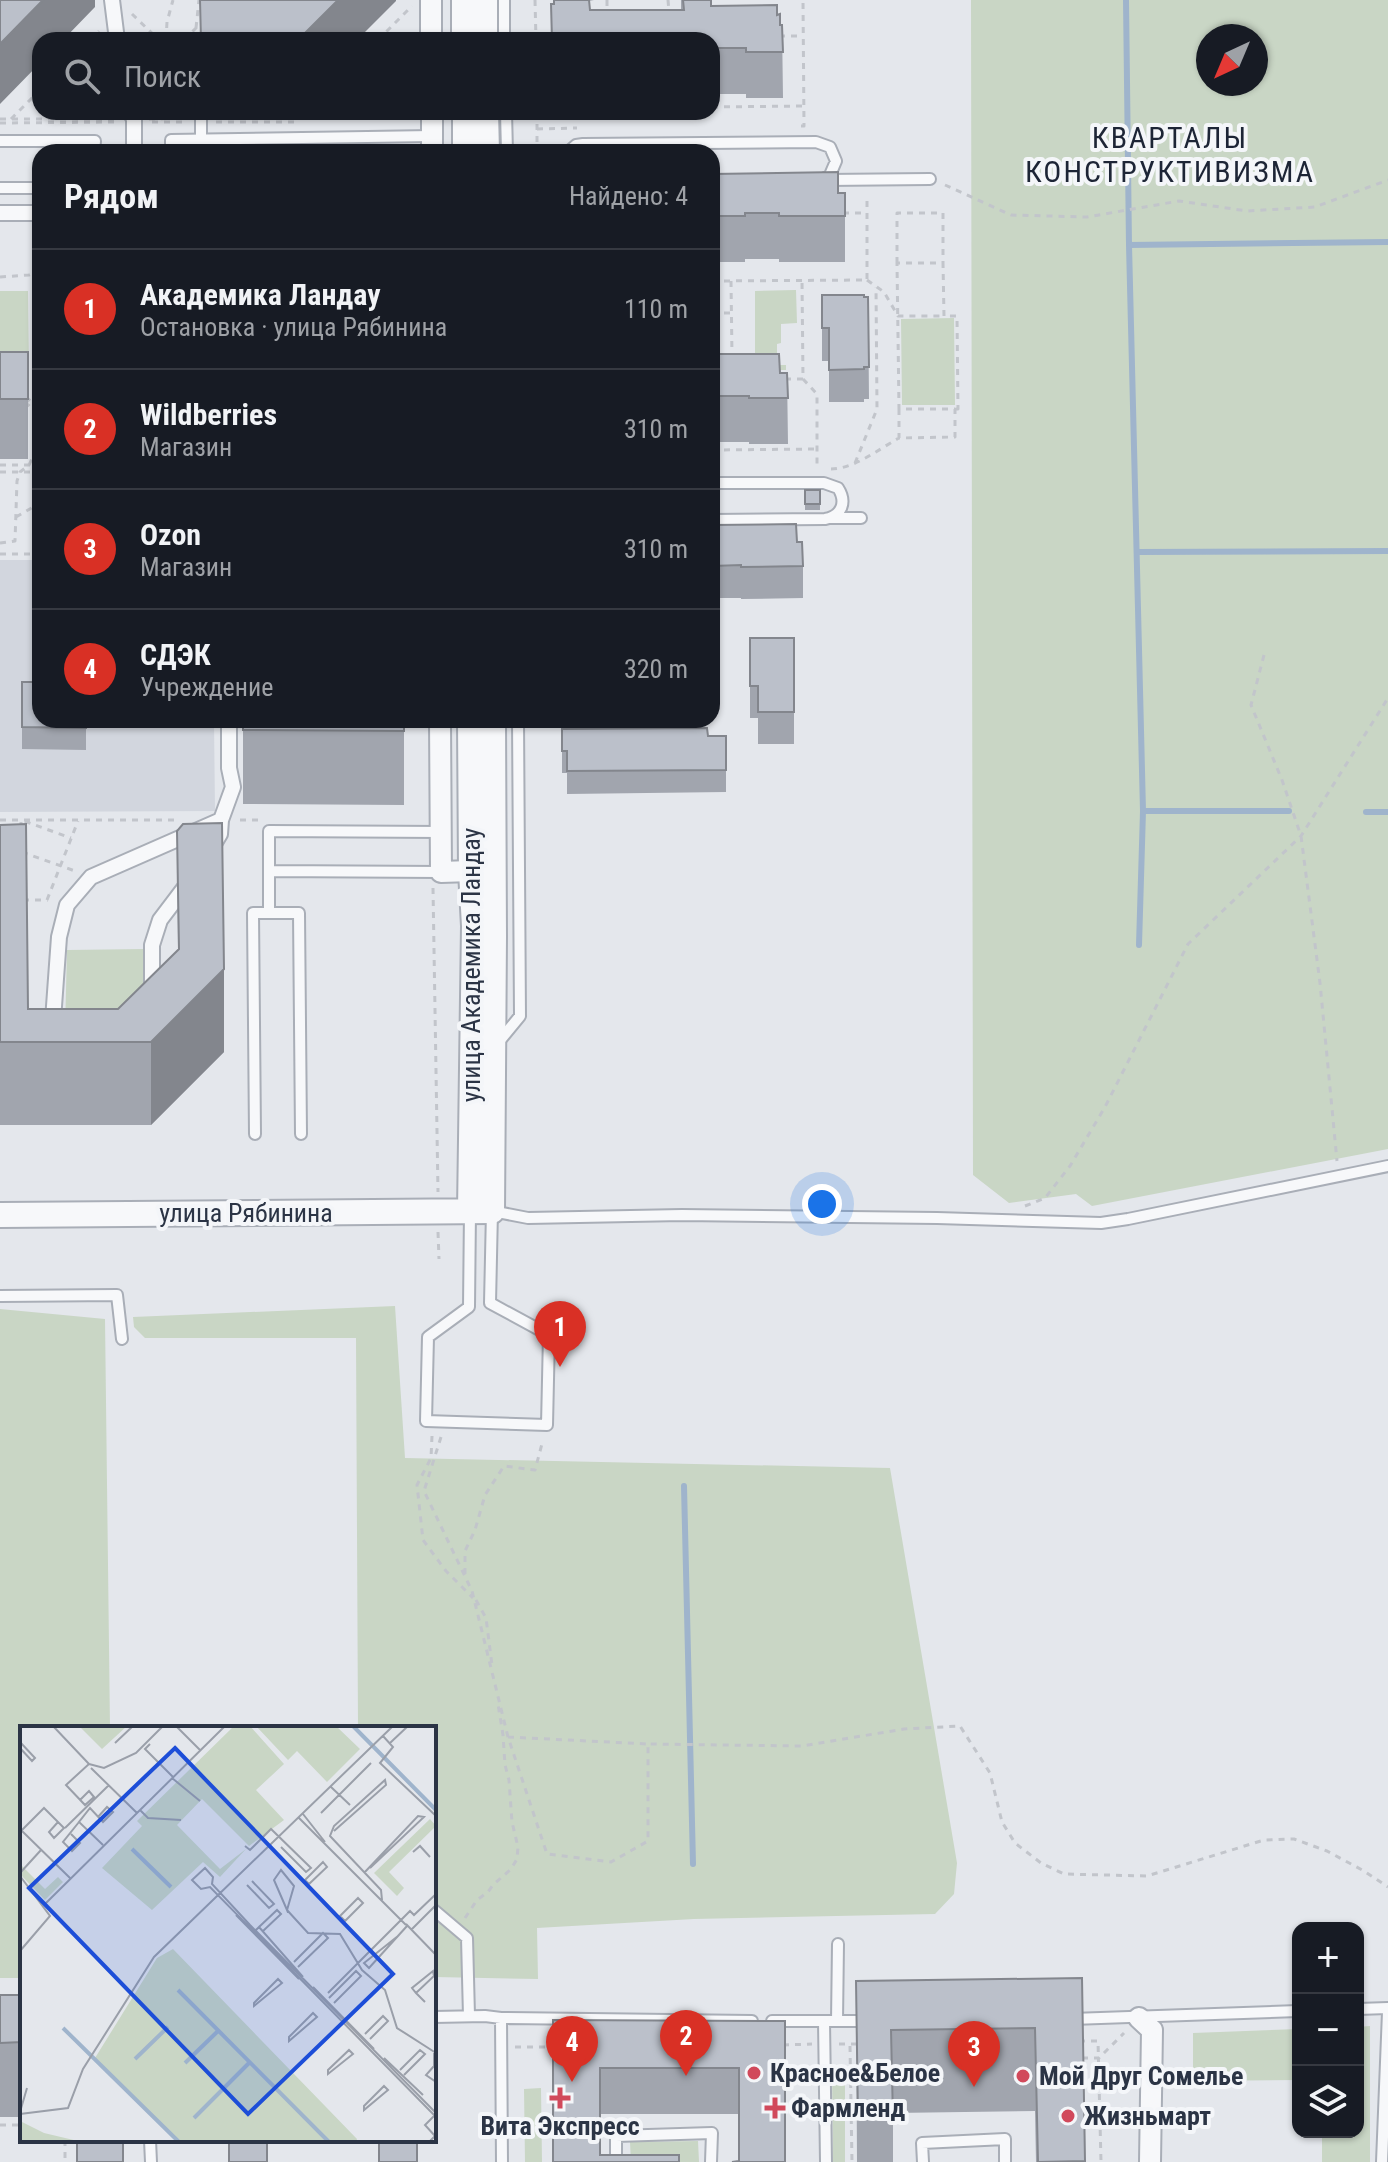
<!DOCTYPE html>
<html lang="ru">
<meta charset="utf-8">
<style>
:root{--surface:#171b24;--page:#242831;--text:#f1f3f6;--muted:#9ea1a6;--line:#363941;--accent:#d93025}
body{margin:0;font-family:"Roboto Condensed",sans-serif;background:var(--page);color:var(--text)}
.controls{position:absolute;right:24px;bottom:24px;display:grid;overflow:hidden;border-radius:16px;box-shadow:0 2px 6px #0004}
.controls button{width:72px;height:72px;display:grid;place-items:center;padding:0;border:0;border-bottom:2px solid var(--line);background:var(--surface);color:var(--text);font:40px sans-serif}
.compass{position:absolute;left:1196px;top:24px;width:72px;height:72px;border-radius:50%;background:var(--surface);box-shadow:0 2px 6px #0004;rotate:224deg}
.you{position:absolute;left:822px;top:1204px;width:28px;height:28px;margin:-20px;border:6px solid #fff;border-radius:50%;background:#1a73e8;box-shadow:0 0 0 12px #1a73e833}
.badge{display:grid;place-items:center;width:52px;height:52px;border-radius:50%;background:var(--accent);color:#fff;font-size:26px;font-weight:700}
.pin{position:absolute;translate:-50% -66px;filter:drop-shadow(0 2px 4px #0008)}
.pin::after{content:'';position:absolute;top:42px;width:28px;height:24px;background:inherit;clip-path:polygon(0 0,100% 0,50% 100%)}
.list{margin:0;padding:0;list-style:none}
h2{display:flex;justify-content:space-between;align-items:center;height:104px;margin:0;padding:0 32px;font-size:34px}
h2 small{font-size:26px;font-weight:400;color:var(--muted)}
.list li{display:grid;grid-template-columns:52px 1fr auto;gap:24px;align-items:center;box-sizing:border-box;height:120px;padding:0 32px;border-top:2px solid var(--line)}
.list b{display:block;font-size:30px;white-space:nowrap}
.list p{margin:0;font-size:26px;white-space:nowrap;color:var(--muted)}
.list em{font-size:26px;font-style:normal;color:var(--muted)}
.icon{flex:none;width:44px;height:44px;fill:none;stroke:currentColor;stroke-width:2;stroke-linecap:round;stroke-linejoin:round}
.map{position:relative;flex:none;width:1388px;height:2162px;overflow:hidden}
.search{position:absolute;background:var(--surface);box-shadow:0 2px 6px #0004;left:32px;top:32px;width:688px;height:88px;display:flex;align-items:center;gap:20px;box-sizing:border-box;padding:0 28px;border-radius:24px;color:var(--muted);font-size:30px}
.panel{position:absolute;background:var(--surface);box-shadow:0 2px 6px #0004;left:32px;top:144px;width:688px;height:584px;border-radius:24px}
.map>svg:first-child{display:block}
.built{fill:#d2d6de}
.green{fill:#c9d6c5;fill-rule:evenodd}
.lines{fill:none;stroke-linecap:round;stroke-linejoin:round}
.stream{stroke:#9fb4cc;stroke-width:6}
.service-casing{stroke:#a9aeb7;stroke-width:14}
.pedestrian-casing{stroke:#a9aeb7;stroke-width:18}
.minor-casing{stroke:#a9aeb7;stroke-width:24}
.tertiary-casing{stroke:#a9aeb7;stroke-width:28}
.path{stroke:#c2c5cb;stroke-width:3;stroke-dasharray:6 6;stroke-linecap:butt}
.service{stroke:#f7f8fa;stroke-width:10}
.pedestrian{stroke:#f7f8fa;stroke-width:14}
.minor{stroke:#f7f8fa;stroke-width:20}
.tertiary{stroke:#f7f8fa;stroke-width:24}
.wall{fill:#a1a5ae}
.shaded-wall{fill:#83868d}
.building{fill:#bbc0ca;stroke:#83868d;stroke-width:2}
.poi-dot{fill:#d1495b;stroke:#f4f6f9;stroke-width:3}
.labels{text-anchor:middle;dominant-baseline:central;stroke-width:8;stroke-linejoin:round;paint-order:stroke}
.street-label{font-size:26px;fill:#2b3445;stroke:#f4f6f9}
.poi-label{font-size:26px;font-weight:bold;fill:#2b3445;stroke:#f4f6f9;text-anchor:start}
.quarter-label{font-size:30px;letter-spacing:2px;fill:#1d2536;stroke:#f4f6f9}
.inset-river{fill:none;stroke:#9fb4cc;stroke-width:4}
.inset-road{fill:none;stroke:#9a9fa9;stroke-width:2}
.view{fill:#1d4ed8;fill-opacity:0.15;stroke:#1d4ed8;stroke-width:4}
.inset-edge{fill:none;stroke:#2b3445;stroke-width:4}
</style>
<div class="map">
<svg width="1388" height="2162" viewBox="0 0 1388 2162">
<rect width="100%" height="100%" fill="#e4e7ec"/>
<path class="built" d="M0,560H40V720H214L215,811L0,812Z"/>
<path class="green" d="M971,0H1388V1149L1092,1206L1076,1194L1009,1203L973,1175ZM1208,36H1256V84H1208Z
M796,290L797,323L781,324V343L777,344V365H786V370H755V291Z
M0,291H28L29,373H0Z
M954,318L955,405H902L901,319Z
M144,949V1010L65,1030L67,950Z
M395,1306L405,1458L890,1468L957,1863L954,1894L935,1914L694,1919L537,1928L538,1979L434,1977V1728H358L356,1338H145L134,1327L133,1317Z
M0,1309L105,1319L110,1728H22V1978H0Z
M1370,2026V2162H1322V2132H1358V2027Z
M1298,2029V2080L1193,2081V2033Z
M832,2070H845V2162H833Z
M541,2088L542,2162H525L524,2089Z
M698,2141L699,2162H631L630,2142Z"/>
<g class="lines">
<path class="stream" d="M1126,0L1129,245L1143,811L1139,945
M1129,245L1388,242
M1137,552L1388,551
M1143,811H1289
M1366,812H1388
M684,1486L693,1864"/>
<defs>
<path id="service" d="M504,0V40
M506,112L507,152
M201,140V118
M0,141H95L94,152
M171,152V140L432,136
M568,152L576,145L583,144L816,142L830,147L836,161L830,175L822,180
M826,180L930,179
M0,188H40
M712,483H824L838,488C847,502 842,516 825,519L712,520
M832,518H861
M441,872L269,871V831L442,832
M269,913V871
M497,1044L520,1016L518,720
M255,1134L253,913H299L301,1134
M470,1211L469,1307L428,1337L426,1421L547,1425L549,1335L490,1303L492,1211L528,1218L682,1215L937,1218L1101,1223L1128,1219L1388,1166
M0,1296L117,1295L122,1339
M434,1910L467,1938L469,2016
M1358,2009L1388,2008
M434,2017L485,2016L501,2018L752,2021
M501,2018L502,2162
M1072,2019L1298,2011
M772,2021H868
M824,2021L826,2162
M837,2021L838,1944
M150,2140L151,2162
M616,2162V2136L712,2133L711,2162
M923,2162L922,2143L1005,2139V2162
M1382,2162L1388,2012"/>
<path id="pedestrian" d="M112,0L117,40
M130,112L134,119V152
M0,213H40
M221,820L220,834L201,866L160,920L152,945V1009L143,1033L122,1052L70,1055L58,1047L52,1034L59,937L67,905L91,877Z
M221,820L233,787L229,768V720"/>
<path id="minor" d="M431,0V40
M432,112V152
M440,720L441,872L471,871
M1139,2018L1152,2030L1150,2162"/>
<path id="tertiary" d="M464,0V40
M485,0V40
M465,112V152
M486,112L487,152
M470,720L471,871L474,926L470,1211
M0,1215L492,1211L494,936L493,720"/>
</defs>
<use href="#service" class="service-casing"/>
<use href="#pedestrian" class="pedestrian-casing"/>
<use href="#minor" class="minor-casing"/>
<use href="#tertiary" class="tertiary-casing"/>
<path class="path" d="M535,0L536,40
M607,0V12
M668,0L669,12
M132,14L159,40
M196,28L199,0
M779,36H803
M90,40L99,31
M166,40L167,22L173,0
M184,40L201,23
M378,40L412,6
M712,107L804,106
M537,112V152
M213,118H414
M302,118L308,112
M0,119H114
M11,119L40,90
M149,119L186,118
M152,122H188
M216,122H296
M0,123L116,122
M801,126H804L803,0
M537,129L577,128
M945,185L1011,215L1087,217L1179,201L1247,211L1315,207L1388,180
M843,213H867
M897,263V213H943V263
M0,277L29,275L40,271
M867,280L884,292L898,316H944
M712,281L867,280V196
M731,281L732,356
M712,313H731
M785,379H803L802,280
M803,379L817,394V469
M25,402L40,416
M26,403L40,387
M899,409V438L955,437V409H899L897,263H943L944,316H957L958,409H955
M712,450L817,449
M855,463L877,409L876,287
M0,465H40
M831,469C854,469 879,449 899,438
M0,472H40
M16,517L40,503
M0,543L15,541L17,481L20,472L29,465L40,441
M0,554H40
M1264,655L1251,705L1282,780L1301,836L1320,983L1337,1161
M0,820H176
M240,820H260
M21,828V820L71,838
M22,852L75,871
M433,888L438,1192
M23,900H48
M47,900L78,821
M1025,1206L1045,1198L1070,1166L1105,1107L1188,944L1301,836L1388,698
M438,1232L439,1259
M432,1436L431,1458L417,1485L423,1540L446,1571L473,1598
M441,1437L424,1491L472,1591L508,1737L547,1854L611,1862L648,1841V1744L802,1746L904,1729L960,1726L990,1773L1002,1822L1015,1843L1041,1863L1064,1874L1147,1876L1264,1840L1294,1839L1327,1851L1364,1871L1388,1887
M465,1574V1551L475,1530L485,1495L504,1466L535,1470L543,1440
M476,1600L486,1618L492,1665
M508,1737L648,1744
M465,1918L477,1900L488,1892L493,1885L511,1869L517,1859L518,1847L512,1822L509,1780L505,1765L503,1735L498,1704
M1079,2041H1098L1101,2162
M839,2044H860
M783,2045L812,2044
M850,2046L852,2162
M515,2047H556
M1082,2058H1099L1124,2033
M0,2125H22
M65,2140V2162"/>
<use href="#service" class="service"/>
<use href="#pedestrian" class="pedestrian"/>
<use href="#minor" class="minor"/>
<use href="#tertiary" class="tertiary"/>
</g>
<path class="wall" d="M553,0H594L589,1L590,10H681V0H711V6L777,15L780,25H782L783,98H746V94H712V40L553,4Z
M712,174L838,193H845V262H779V259H745V262H712Z
M712,293L713,354L780,373H787L788,444H749V442H712Z
M822,295L868,297L869,399H864V402H829V361H822Z
M0,352H28V459H0Z
M805,490H820V510H805Z
M712,525L797,542L803,566V598L741,599V598H712Z
M750,638H794V744H758V718H750Z
M22,682L86,720V750L22,749Z
M243,720H404V805L243,804Z
M562,729L726,736V792L567,794V773H562Z
M0,825L28,1009H118L178,950L177,831L224,1052L151,1125H0Z
M1082,1978L1085,2162H1036L1035,2111L893,2113V2162H857L856,1981Z
M0,1995H22V2117H0Z
M553,2020L785,2021L739,2161V2114H600L553,2162Z"/>
<path class="shaded-wall" d="M43,0H95V7L63,40H40V63L0,104V44Z
M338,0H396V1L357,40H298Z
M224,969V1052L151,1125V1042Z"/>
<path class="building" d="M0,0H43L0,44Z
M200,0H338L298,40H201Z
M554,0H589L590,10H684L683,0H711V6L777,5V15L780,14V25H782L783,52H746V48H712V40H552L551,4H554Z
M838,172V193H845V216H779V213H745V216H712V174Z
M712,293L713,354H779L780,373H787L788,398H749V396H712Z
M822,295H864V297H868L869,367H864V369L829,370V328H822Z
M0,352H28V399H0Z
M805,490H820V504H805Z
M796,524L797,542H802L803,566L741,567V565L712,566V525Z
M750,638H794V712H758V686H750Z
M22,682H40V720H86V728L22,727Z
M243,720H404V731L243,730Z
M707,728L708,736H726V770L567,771V751H562V729Z
M222,823L224,969L151,1042H0V825L26,824L28,1009H118L179,949L177,831L183,824Z
M1082,1978L1085,2161L1038,2162L1035,2028L891,2030L893,2119H858L856,1981Z
M0,1995H22V2042L0,2043Z
M553,2020L785,2021V2162H732L739,2161V2068H600V2155H679V2162H553Z
M77,2140H123V2162H77Z
M229,2140H267V2162H229Z
M379,2140H417V2162H379Z"/>
<g class="poi-dot">
<circle cx="754" cy="2073" r="8"/>
<circle cx="1023" cy="2076" r="8"/>
<path d="M556 2086h8v8h8v8h-8v8h-8v-8h-8v-8h8z"/>
<path d="M771 2096h8v8h8v8h-8v8h-8v-8h-8v-8h8z"/>
<circle cx="1068" cy="2116" r="8"/>
</g>
<g class="labels">
<g class="street-label">
<text transform="translate(471 965) rotate(-90)">улица Академика Ландау</text>
<text x="246" y="1213">улица Рябинина</text>
</g>
<g class="poi-label">
<text x="770" y="2073">Красное&amp;Белое</text>
<text x="1039" y="2076">Мой Друг Сомелье</text>
<text x="791" y="2108">Фармленд</text>
<text x="1084" y="2116">Жизньмарт</text>
<text x="560" y="2126" text-anchor="middle">Вита Экспресс</text>
</g>
<g class="quarter-label">
<text x="1170" y="137">КВАРТАЛЫ<tspan x="1170" dy="34">КОНСТРУКТИВИЗМА</tspan></text>
</g>
</g>
<g transform="translate(20 1726)">
<rect width="416" height="416" fill="#e4e7ec"/>
<path d="M59,0H107L82,23ZM214,0H230L264,38L236,64L264,94L229,120L182,73L157,99L200,143L226,123L200,151L183,136L132,184L82,142L122,100L117,95ZM236,0H316L340,23L307,56L277,25L268,34ZM410,93L416,100L369,146L384,162L377,170L354,147ZM0,138L25,163L38,151L43,156L25,174L0,148ZM153,223L337,413L336,416H160L75,332L137,232ZM0,395L24,407L62,416H0Z" fill="#c9d6c5"/>
<path class="inset-river" d="M333,0L416,84M112,123L151,161M158,264L309,416M43,302L159,416M115,333L148,301M165,337L198,305M174,392L230,336"/>
<path class="inset-road" d="M33,0L69,38L46,59L65,79L74,71L69,65L60,74M156,0L180,24M363,10L373,21L360,37L416,90M0,16L15,32L12,35L0,22M95,17L113,0M370,17L388,0M130,18L125,23L153,51M69,38L84,42L116,27L143,0M71,42L117,87M152,52L180,75M311,61L330,79M120,84L128,92L161,94M301,87L351,37M283,88L305,116M78,91L87,81L93,86L83,96L70,82L59,96L83,119M279,92L386,199M45,102L89,59M1,104L50,152M2,104L24,82L44,102L34,112L29,106L38,96M314,105L366,59L365,54L314,100L310,110L361,164L362,174M51,108L60,117L52,125L43,116L59,96M225,120L230,124L251,103L291,142L286,146L261,121M393,126L400,120L410,131M303,136L307,141L289,158L285,154ZM261,144L274,160L267,184L254,154ZM0,147L21,124M344,147L398,90L404,91L350,142M0,150L30,190L0,225M227,159L249,182L254,178L232,155M338,172L343,177L325,195L320,190ZM25,178L205,0M267,184L288,207L320,208L342,244L365,264L377,302L416,327M216,189L279,253M386,198L416,229M239,201L257,184L261,188L243,205M236,204L239,201L283,251M391,204L416,179M378,210L344,237L349,242L387,200M274,236L303,207L308,212L278,241M258,253L262,257L234,280V277ZM293,261L354,323M308,267L390,185L394,189L416,168M396,267L414,250L413,245L392,262L396,267L405,276M309,272L336,245L341,250L314,277M293,287L297,291L269,315V311ZM345,308L363,290L368,295L350,313M329,324L333,328L308,348V344ZM414,327V340L406,349L416,356M364,332L403,369M380,344L400,324L405,328L384,349M364,360L368,364L344,384V380ZM0,386L7,362M416,387L230,199L192,158L193,151L185,142L172,154L181,163L190,161L416,391M0,388L48,382L63,343L134,231L373,0M409,416L415,410L405,399L415,389"/>
<path class="view" d="M155,22L373,248L228,388L9,162Z"/>
<rect width="416" height="416" class="inset-edge"/>
</g>
</svg>
<div class="controls">
<button>+</button>
<button>−</button>
<button><svg class="icon" aria-label="layers" viewBox="0 0 24 24"><path d="M12 4l9 5-9 5-9-5zM3 14l9 5 9-5"/></svg></button>
</div>
<svg class="compass" viewBox="-18 -18 36 36"><path d="M0-13l5 13h-10z" fill="#e53935"/><path d="M0 13l5-13h-10z" fill="#9ea1a6"/></svg>
<div class="you"></div>
<div class="pin badge" style="left:560px;top:1367px">1</div>
<div class="pin badge" style="left:686px;top:2076px">2</div>
<div class="pin badge" style="left:974px;top:2087px">3</div>
<div class="pin badge" style="left:572px;top:2082px">4</div>
<div class="search"><svg class="icon" aria-label="search" viewBox="0 0 24 24"><circle cx="10" cy="10" r="6"/><path d="M15 15l6 6"/></svg>Поиск</div>
<section class="panel">
<h2>Рядом<small>Найдено: 4</small></h2>
<ul class="list">
<li><span class="badge">1</span><div><b>Академика Ландау</b><p>Остановка · улица Рябинина</p></div><em>110 m</em></li>
<li><span class="badge">2</span><div><b>Wildberries</b><p>Магазин</p></div><em>310 m</em></li>
<li><span class="badge">3</span><div><b>Ozon</b><p>Магазин</p></div><em>310 m</em></li>
<li><span class="badge">4</span><div><b>СДЭК</b><p>Учреждение</p></div><em>320 m</em></li>
</ul>
</section>
</div>
